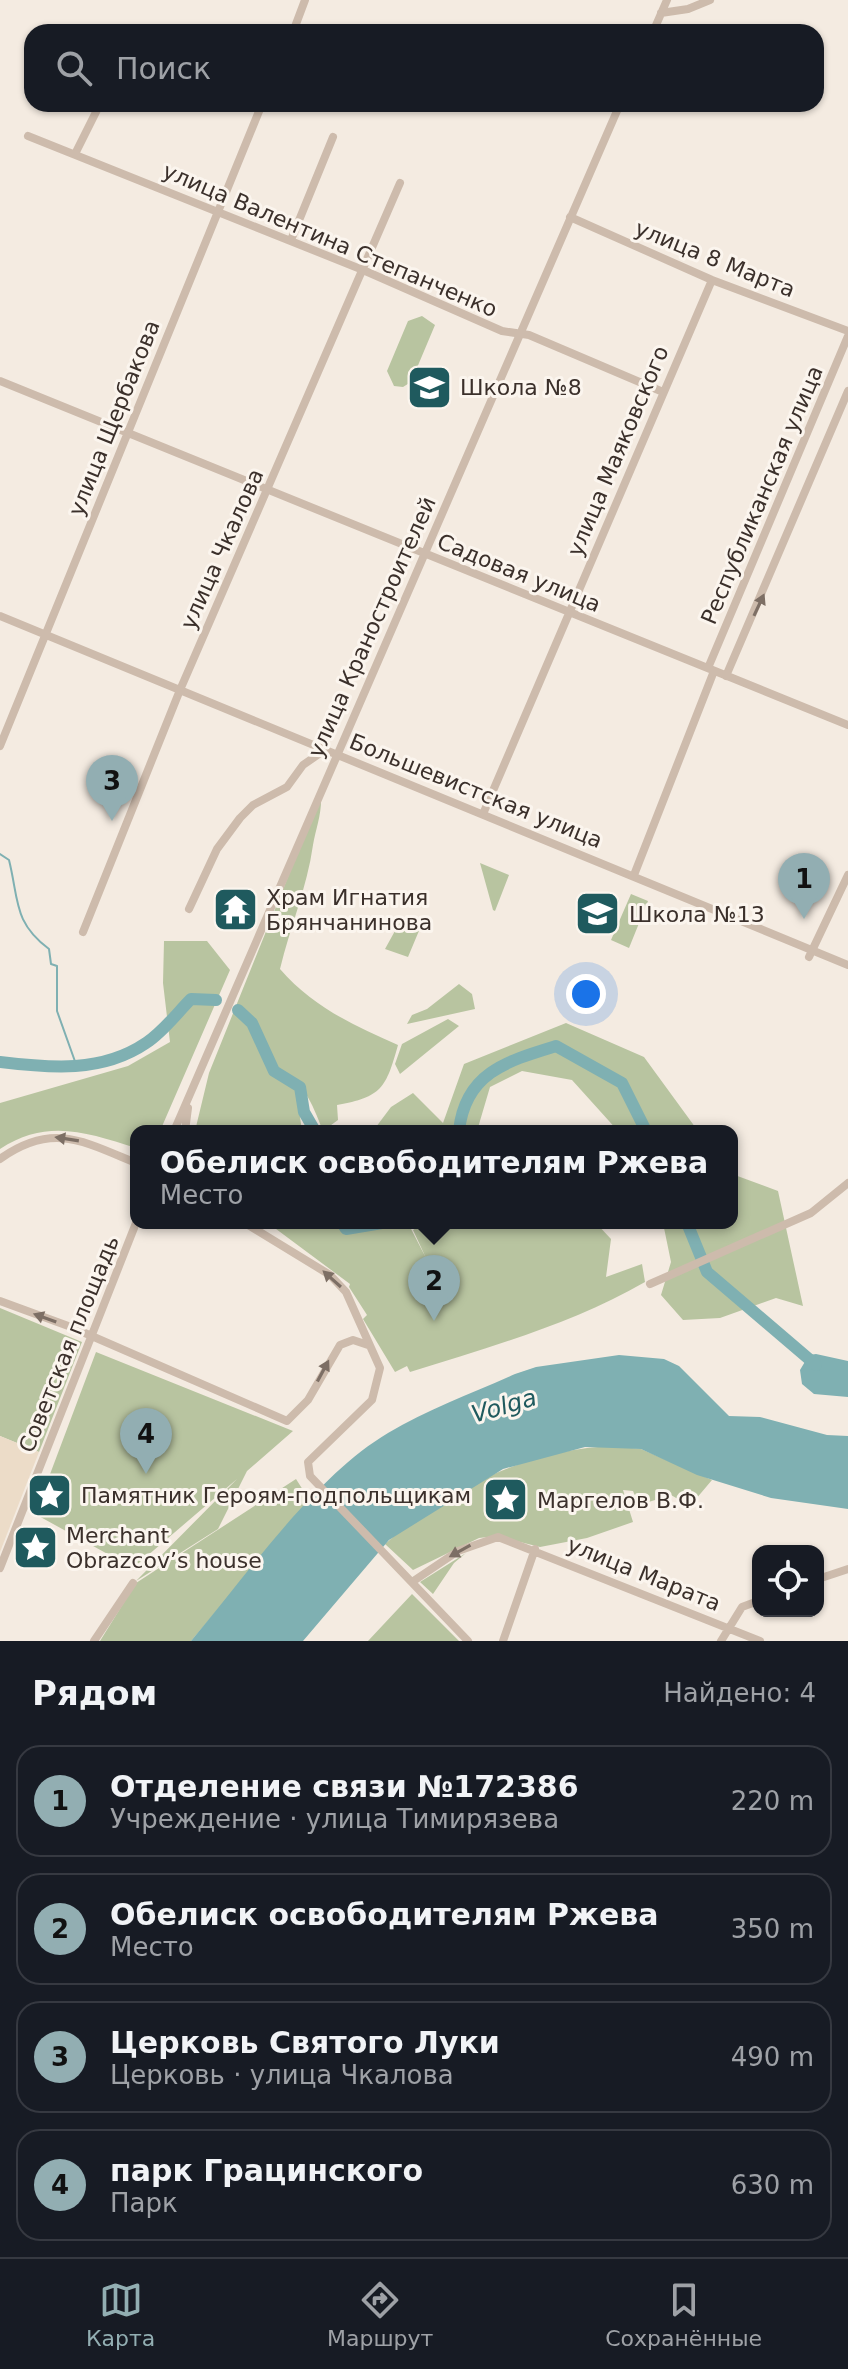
<!DOCTYPE html>
<html lang="ru">
<meta charset="utf-8">
<style>
:root{--surface:#171b24;--page:#242831;--text:#f1f3f6;--muted:#9ea1a6;--line:#363941;--accent:#92aeb2}
body{margin:0;font-family:"DejaVu Sans",sans-serif;background:var(--page);color:var(--text)}
.controls{position:absolute;right:24px;bottom:24px;display:grid;overflow:hidden;border-radius:16px;box-shadow:0 2px 6px #0004}
.controls button{width:72px;height:72px;display:grid;place-items:center;padding:0;border:0;border-bottom:2px solid var(--line);background:var(--surface);color:var(--text);font:40px sans-serif}
.you{position:absolute;left:586px;top:994px;width:28px;height:28px;margin:-20px;border:6px solid #fff;border-radius:50%;background:#1a73e8;box-shadow:0 0 0 12px #1a73e833}
.badge{display:grid;place-items:center;width:52px;height:52px;border-radius:50%;background:var(--accent);color:#111;font-size:26px;font-weight:700}
.pin{position:absolute;translate:-50% -66px;filter:drop-shadow(0 2px 4px #0008)}
.pin::after{content:'';position:absolute;top:42px;width:28px;height:24px;background:inherit;clip-path:polygon(0 0,100% 0,50% 100%)}
.popup{position:absolute;left:130px;top:1125px;width:608px;height:104px;box-sizing:border-box;display:grid;place-content:center;border-radius:16px;background:var(--surface);filter:drop-shadow(0 2px 6px #0005);font-size:26px;white-space:nowrap;color:var(--muted)}
.popup b{font-size:30px;color:var(--text)}
.popup::after{content:'';position:absolute;left:50%;top:100%;margin-left:-16px;border:16px solid transparent;border-top-color:var(--surface)}
.list{margin:0;padding:0;list-style:none}
h2{display:flex;justify-content:space-between;align-items:center;height:104px;margin:0;padding:0 32px;font-size:34px}
h2 small{font-size:26px;font-weight:400;color:var(--muted)}
.list li{display:grid;grid-template-columns:52px 1fr auto;gap:24px;align-items:center;box-sizing:border-box;height:112px;margin:0 16px 16px;padding:0 16px;border:2px solid var(--line);border-radius:24px}
.list b{display:block;font-size:30px;white-space:nowrap}
.list p{margin:0;font-size:26px;white-space:nowrap;color:var(--muted)}
.list em{font-size:26px;font-style:normal;color:var(--muted)}
.icon{flex:none;width:44px;height:44px;fill:none;stroke:currentColor;stroke-width:2;stroke-linecap:round;stroke-linejoin:round}
.map{position:relative;flex:none;width:848px;height:1641px;overflow:hidden}
.search{position:absolute;background:var(--surface);box-shadow:0 2px 6px #0004;left:24px;right:24px;top:24px;height:88px;display:flex;align-items:center;gap:20px;box-sizing:border-box;padding:0 28px;border-radius:24px;color:var(--muted);font-size:30px}
.sheet{height:616px;background:var(--surface)}
nav{display:flex;justify-content:space-around;align-items:center;box-sizing:border-box;height:112px;border-top:2px solid var(--line);background:var(--surface);font-size:22px;color:var(--muted)}
nav a{display:grid;justify-items:center;gap:4px}
nav .on{color:var(--accent)}
.map>svg:first-child{display:block}
.green{fill:#b8c4a0}
.plaza{fill:#ecdcc8}
.water{fill:#7fb0b2}
.lines{fill:none;stroke-linecap:round;stroke-linejoin:round}
.stream{stroke:#7fb0b2;stroke-width:2}
.river{stroke:#7fb0b2;stroke-width:12}
.minor{stroke:#cdbbac;stroke-width:8}
.oneway{fill:#7d6f65}
.labels{text-anchor:middle;dominant-baseline:central;stroke-width:6;stroke-linejoin:round;paint-order:stroke}
.street-label{font-size:22px;fill:#3b302b;stroke:#fbf5ee}
.poi-label{font-size:22px;fill:#3b302b;stroke:#fbf5ee;text-anchor:start}
.water-label{font-size:24px;font-style:italic;fill:#1f5a5e;stroke:#fbf5ee}
</style>
<div class="map">
<svg width="848" height="1641" viewBox="0 0 848 1641">
<rect width="100%" height="100%" fill="#f4ebe1"/>
<path class="green" d="M422,316L435,325L411,382L403,387L394,386L387,371L408,321Z
M321,795C322,814 316,828 313,845C307,888 290,927 280,969C313,1007 353,1025 398,1045C386,1088 382,1097 337,1105L338,1120L323,1131C312,1104 303,1076 273,1070L296,1088L302,1131H195L209,1073Z
M480,863L509,875L495,911L493,910Z
M631,894L648,901L629,948L611,940Z
M401,920L421,926L408,957L385,949Z
M164,941H207L230,970L160,1131H136V1148C87,1133 48,1118 0,1149V1103L128,1066L170,1042L163,983Z
M459,984L472,994L475,1009L407,1024L412,1015L427,1009Z
M448,1019L459,1026L400,1074L395,1064L402,1044Z
M566,1023L644,1057L698,1131H618L572,1080L522,1071L490,1087L477,1131H373L391,1107L413,1093L443,1123L464,1064Z
M732,1174L778,1191L803,1306L776,1298L720,1318L683,1320L661,1295L671,1262L663,1223H732Z
M268,1223H408L426,1258L413,1230L425,1223H596L611,1239L606,1277L642,1264L645,1282C572,1324 490,1347 410,1372L407,1366L395,1372L363,1319L367,1315L349,1287L350,1284Z
M0,1308L82,1342L39,1452L0,1436Z
M96,1352L293,1431L247,1471L218,1529L136,1581L237,1479L133,1568L35,1514Z
M614,1446L641,1449L712,1480L690,1506L671,1495L639,1505L633,1491L623,1490L633,1522L587,1538L540,1547L496,1536L479,1538L413,1570L385,1544C447,1489 531,1448 614,1446Z
M296,1479L310,1501L191,1641H100L136,1583Z
M466,1553L454,1563L433,1594L420,1582Z
M412,1594L459,1641H368Z"/>
<path class="plaza" d="M0,1436L39,1452L0,1552Z"/>
<path class="water" d="M816,1354L848,1361V1397L814,1394L802,1384L800,1370L809,1355Z
M619,1355L664,1359L679,1366L729,1416L760,1417L827,1435L848,1436V1509L771,1498L697,1475L641,1449L585,1447L503,1469L389,1540L303,1641H191C247,1575 314,1477 388,1433C428,1409 473,1393 515,1374L536,1367Z"/>
<g class="lines">
<path class="stream" d="M0,854L9,860C19,900 13,922 49,949L51,964L57,966V1011L77,1067"/>
<path class="river" d="M238,1010L252,1023L274,1071L300,1087L304,1112L315,1131
M0,1062C50,1068 102,1073 146,1043C163,1032 177,1013 191,999L216,1000
M459,1131C465,1073 507,1061 556,1046L622,1083L646,1131
M342,1223L346,1229L382,1223
M687,1223L707,1272L816,1365"/>
<path class="minor" d="M661,13L688,9L710,0
M293,32L305,0
M653,32L667,0
M28,136L363,270L502,331L529,335L663,392
M75,154L100,104
M570,217L712,280L848,331
M291,240L333,137
M0,381L848,725
M0,616L848,965
M708,668L848,336
M726,676L848,391
M0,746L262,104
M483,814L712,280
M634,875L714,671
M189,909L217,849L240,818L253,805L287,787L303,765L326,749
M83,932L180,690L400,183
M809,957L848,875
M174,1131L620,104
M185,1131L188,1108
M0,1159C52,1122 83,1141 136,1163
M245,1223L330,1275L346,1292L380,1368L372,1400L308,1462L310,1476L468,1641
M650,1284L811,1213L848,1183
M0,1301L71,1327L287,1421L308,1400L340,1345L353,1340L368,1345
M0,1568L136,1223
M818,1579L848,1569
M412,1582L458,1551L498,1537L760,1641
M94,1641L133,1583
M503,1641L535,1549
M721,1641L742,1607L758,1601"/>
</g>
<defs><path id="oneway-solid" d="M-6-.8H1V-3.2L6.5 0L1 3.2V.8H-6Z" transform="scale(2)"/></defs>
<g class="oneway">
<use href="#oneway-solid" transform="translate(759 605) rotate(-65)"/>
<use href="#oneway-solid" transform="translate(67 1139) rotate(-171)"/>
<use href="#oneway-solid" transform="translate(332 1279) rotate(-138)"/>
<use href="#oneway-solid" transform="translate(45 1318) rotate(-160)"/>
<use href="#oneway-solid" transform="translate(323 1371) rotate(-62)"/>
<use href="#oneway-solid" transform="translate(460 1551) rotate(151)"/>
</g>
<defs>
<symbol id="school-square" viewBox="-11 -11 22 22"><rect x="-9" y="-9" width="18" height="18" rx="4" fill="#1f5a5e" stroke="#fbf5ee"/><path d="M0-5L7-2L0 1L-7-2ZM-4 1L0 2.5L4 1V4Q0 6-4 4Z" fill="#fff"/></symbol>
<symbol id="temple-square" viewBox="-11 -11 22 22"><rect x="-9" y="-9" width="18" height="18" rx="4" fill="#1f5a5e" stroke="#fbf5ee"/><path d="M0-6L5-2H3V0L6.5 2.5H4V6H1.5V3h-3V6H-4V2.5H-6.5L-3 0V-2H-5Z" fill="#fff"/></symbol>
<symbol id="sight-square" viewBox="-11 -11 22 22"><rect x="-9" y="-9" width="18" height="18" rx="4" fill="#1f5a5e" stroke="#fbf5ee"/><path d="M0-6L1.8-2.2L6-1.7L2.9 1.2L3.7 5.4L0 3.3L-3.7 5.4L-2.9 1.2L-6-1.7L-1.8-2.2Z" fill="#fff"/></symbol>
</defs>
<g fill-rule="evenodd">
<use href="#school-square" x="404" y="362" width="51" height="51"/>
<use href="#temple-square" x="210" y="884" width="51" height="51"/>
<use href="#school-square" x="572" y="888" width="51" height="51"/>
<use href="#sight-square" x="24" y="1470" width="51" height="51"/>
<use href="#sight-square" x="480" y="1474" width="51" height="51"/>
<use href="#sight-square" x="10" y="1522" width="51" height="51"/>
</g>
<g class="labels">
<g class="street-label">
<text transform="translate(330 240) rotate(23)">улица Валентина Степанченко</text>
<text transform="translate(715 259) rotate(22)">улица 8 Марта</text>
<text transform="translate(114 418) rotate(-68)">улица Щербакова</text>
<text transform="translate(618 451) rotate(-67)">улица Маяковского</text>
<text transform="translate(762 495) rotate(-67)">Республиканская улица</text>
<text transform="translate(222 549) rotate(-66)">улица Чкалова</text>
<text transform="translate(519 573) rotate(22)">Садовая улица</text>
<text transform="translate(372 627) rotate(-66)">улица Краностроителей</text>
<text transform="translate(476 791) rotate(22)">Большевистская улица</text>
<text transform="translate(69 1344) rotate(-68)">Советская площадь</text>
<text transform="translate(644 1574) rotate(22)">улица Марата</text>
</g>
<g class="poi-label">
<text x="460" y="387">Школа №8</text>
<text x="266" y="897">Храм Игнатия<tspan x="266" dy="25">Брянчанинова</tspan></text>
<text x="629" y="914">Школа №13</text>
<text x="81" y="1495">Памятник Героям-подпольщикам</text>
<text x="537" y="1500">Маргелов В.Ф.</text>
<text x="66" y="1535">Merchant<tspan x="66" dy="25">Obrazcov’s house</tspan></text>
</g>
<g class="water-label">
<text transform="translate(504 1406) rotate(-16)">Volga</text>
</g>
</g>
</svg>
<div class="controls">
<button><svg class="icon" aria-label="locate" viewBox="0 0 24 24"><circle cx="12" cy="12" r="6"/><path d="M12 2v4M12 18v4M2 12h4M18 12h4"/></svg></button>
</div>
<div class="you"></div>
<div class="pin badge" style="left:804px;top:919px">1</div>
<div class="pin badge" style="left:434px;top:1321px">2</div>
<div class="popup"><b>Обелиск освободителям Ржева</b>Место</div>
<div class="pin badge" style="left:112px;top:821px">3</div>
<div class="pin badge" style="left:146px;top:1474px">4</div>
<div class="search"><svg class="icon" aria-label="search" viewBox="0 0 24 24"><circle cx="10" cy="10" r="6"/><path d="M15 15l6 6"/></svg>Поиск</div>
</div>
<section class="sheet">
<h2>Рядом<small>Найдено: 4</small></h2>
<ul class="list">
<li><span class="badge">1</span><div><b>Отделение связи №172386</b><p>Учреждение · улица Тимирязева</p></div><em>220 m</em></li>
<li><span class="badge">2</span><div><b>Обелиск освободителям Ржева</b><p>Место</p></div><em>350 m</em></li>
<li><span class="badge">3</span><div><b>Церковь Святого Луки</b><p>Церковь · улица Чкалова</p></div><em>490 m</em></li>
<li><span class="badge">4</span><div><b>парк Грацинского</b><p>Парк</p></div><em>630 m</em></li>
</ul>
</section>
<nav>
<a class="on"><svg class="icon" aria-label="map" viewBox="0 0 24 24"><path d="M3 6l6-2 6 2 6-2v14l-6 2-6-2-6 2zM9 4v14M15 6v14"/></svg>Карта</a>
<a><svg class="icon" aria-label="directions" viewBox="0 0 24 24"><path d="M12 3l9 9-9 9-9-9zM9 14v-3h6M13 9l2 2-2 2"/></svg>Маршрут</a>
<a><svg class="icon" aria-label="saved" viewBox="0 0 24 24"><path d="M7 4h10v16l-5-4-5 4z"/></svg>Сохранённые</a>
</nav>
